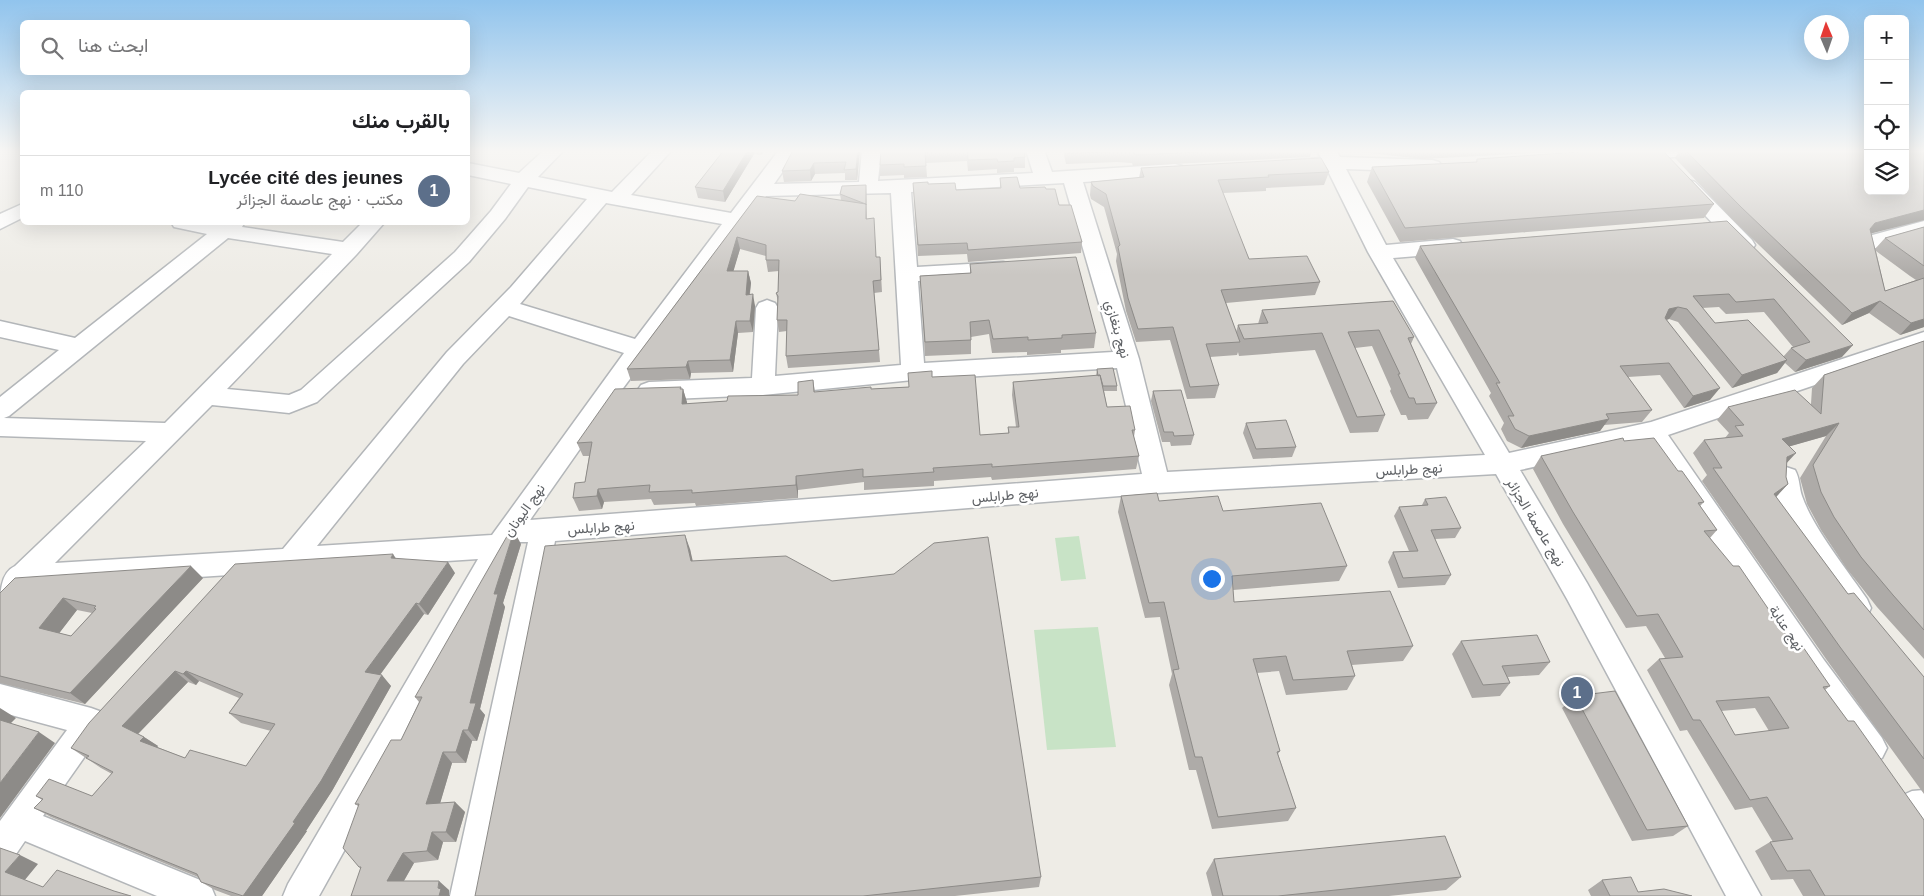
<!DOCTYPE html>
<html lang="ar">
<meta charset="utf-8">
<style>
:root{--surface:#fff;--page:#f2f2f2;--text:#202124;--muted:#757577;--line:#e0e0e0;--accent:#b45309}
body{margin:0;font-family:Arial,Vazirmatn,sans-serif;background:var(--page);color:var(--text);direction:rtl}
.controls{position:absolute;right:15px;top:15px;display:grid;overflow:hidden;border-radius:8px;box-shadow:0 5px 20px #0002}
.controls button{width:45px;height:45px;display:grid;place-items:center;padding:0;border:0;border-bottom:1px solid var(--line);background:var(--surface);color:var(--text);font:25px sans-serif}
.compass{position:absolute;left:1804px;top:15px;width:45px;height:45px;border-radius:50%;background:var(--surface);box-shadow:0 5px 20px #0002;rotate:358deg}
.you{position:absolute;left:1211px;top:578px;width:18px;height:18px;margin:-12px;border:4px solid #fff;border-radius:50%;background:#1a73e8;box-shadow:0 0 0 8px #1a73e833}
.badge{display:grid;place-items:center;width:32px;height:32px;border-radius:50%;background:var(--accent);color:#fff;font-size:16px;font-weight:700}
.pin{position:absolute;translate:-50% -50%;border:2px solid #fff;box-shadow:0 1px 5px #0006}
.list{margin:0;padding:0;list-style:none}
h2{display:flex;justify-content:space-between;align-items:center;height:65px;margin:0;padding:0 20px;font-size:21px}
h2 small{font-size:16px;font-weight:400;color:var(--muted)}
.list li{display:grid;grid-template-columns:32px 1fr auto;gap:15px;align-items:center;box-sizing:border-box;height:70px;padding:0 20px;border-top:1px solid var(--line)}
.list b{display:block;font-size:19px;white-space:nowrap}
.list p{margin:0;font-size:16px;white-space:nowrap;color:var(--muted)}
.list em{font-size:16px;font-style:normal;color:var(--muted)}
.icon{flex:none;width:28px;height:28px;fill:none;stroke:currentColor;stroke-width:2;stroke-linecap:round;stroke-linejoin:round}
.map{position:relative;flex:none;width:1924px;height:896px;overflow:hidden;direction:ltr}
.search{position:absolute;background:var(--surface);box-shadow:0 5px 20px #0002;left:20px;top:20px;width:450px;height:55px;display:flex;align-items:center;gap:12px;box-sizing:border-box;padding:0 18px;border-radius:8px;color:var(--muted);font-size:19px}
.panel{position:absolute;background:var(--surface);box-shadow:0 5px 20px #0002;left:20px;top:90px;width:450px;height:135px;border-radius:8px;direction:rtl}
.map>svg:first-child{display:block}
.green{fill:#c8e3c6}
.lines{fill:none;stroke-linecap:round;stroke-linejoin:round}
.minor-casing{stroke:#b3b6b9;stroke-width:3}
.minor{fill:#fff;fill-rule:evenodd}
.wall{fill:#aeaba8;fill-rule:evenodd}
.shaded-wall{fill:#8d8b88}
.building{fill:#cac7c3;stroke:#8d8b88;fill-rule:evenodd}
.labels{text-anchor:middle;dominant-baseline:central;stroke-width:5;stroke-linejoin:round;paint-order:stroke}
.street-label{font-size:14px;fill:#5e6165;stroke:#fff}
</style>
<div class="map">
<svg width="1924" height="896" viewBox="0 0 1924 896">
<rect width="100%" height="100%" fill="#eeece6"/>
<path class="green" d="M1079,536L1086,579L1061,581L1055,538Z
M1098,627L1116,747L1047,750L1034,630Z"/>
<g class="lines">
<defs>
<path id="minor" d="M544,150H564L538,177L612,192L653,150H672L631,195L731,213L779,150H798L774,184L859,182L862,150H881L878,181L1033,173L1026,150H1044L1052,172L1175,164L1182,166L1185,170L1182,174L1175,176L1083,182L1139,359L1167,472L1485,455L1368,252L1327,169L1290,171L1283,169L1280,165L1283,161L1321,158L1318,152L1320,150H1336L1340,157L1432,160L1439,162L1442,166L1439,170L1432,172L1346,169L1386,245L1453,239L1460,241L1463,246L1460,251L1453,253L1393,258L1509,453L1651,422L1924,332V348L1668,435L1824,660L1882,738L1887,748L1882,758L1871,763L1860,758L1804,678L1646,442L1520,470L1587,583L1761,896H1726L1567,599L1496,474L1157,493L555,541L484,896H450L528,542H516L319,896H283L288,884L478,559L30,588L10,608L0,611C0,594 0,573 15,566L146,441L0,436V397L59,350L0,337V321L75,338L207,234L174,227L171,222H245L242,227L343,242L363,222H385L356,255L227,389L289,395L301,390L455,252L491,211L511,184L468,175V163L519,173ZM1064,183L1113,352L924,363L918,281L1003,276L1011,274L1014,269L1011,264L1003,262L917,267L911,192ZM528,187L587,199L511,287L447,352L283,549L55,563L212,405L289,413L317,402L469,262L505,219ZM891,193L901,365L775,376L778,308L775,303L767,300L759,303L756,308L752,378L649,382L641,385L637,391L641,397L649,400L763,395L913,380L1117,368L1142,474L530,520L615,399L766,196ZM606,203L722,224L635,339L520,304ZM228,238L332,254L165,423L4,418L9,416ZM509,316L624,353L492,535L317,546L463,364Z
M1631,150H1694L1691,154L1684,156L1632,161L1625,159L1622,155L1625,151Z
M1688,180L1695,182L1752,240L1755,245L1752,250L1745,252L1738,250L1681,190L1678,186L1681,182Z
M22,204V218L0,229V214Z
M1924,221V234L1872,249L1865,247L1862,242L1865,237Z
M1786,467L1795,470C1800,479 1799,487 1802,496C1813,528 1848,571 1867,599L1871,608L1867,617L1857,620L1847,617C1831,591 1768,504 1773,477C1774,474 1776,472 1777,470Z
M0,684L91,708L102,712L106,722L102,732L43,816L210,884L215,896H157L25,841L12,860L0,865V821L67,730L0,712Z
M1924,790V822L1912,823L1901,818L1896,807L1901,796L1912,791Z"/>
</defs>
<use href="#minor" class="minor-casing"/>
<use href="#minor" class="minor"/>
</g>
<path class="wall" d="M724,150H765L761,155L754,154L725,202L698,198L695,187Z
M793,150H860L857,180H845V173L815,174L811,181L784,182L782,171Z
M881,150H1024L1025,157V168H1014V172L997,173V169L968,171L967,161L926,163L927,177L904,178V175L880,176V165Z
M1063,150H1312L1310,157L1133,166L1132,163L1117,162L1066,164Z
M1343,150H1590L1422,159Z
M1680,150H1865L1868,191L1924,150V220L1871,233L1875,249L1885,238L1924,227V327L1900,335L1869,313L1842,325L1732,219L1675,158ZM1876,251L1910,276L1916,280L1885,291Z
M1477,159L1714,204L1704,218L1400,242L1367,182L1372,167L1476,162Z
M1141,168L1329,172L1324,185L1266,188V191L1223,193L1249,259L1320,282L1315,295L1226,303L1236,332L1238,325L1258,324L1262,310L1393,301L1414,337L1411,344L1437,403L1428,419L1408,420L1406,415H1401L1390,391L1391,389L1372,346L1355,348L1385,415L1378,432L1350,433L1315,350L1239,356L1238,352L1237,355L1210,357L1219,385L1215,398L1187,399L1170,340L1136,342L1126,311L1116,261L1117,254L1104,207L1091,199L1090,195L1091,182L1139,178Z
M1000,178L1020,188L1046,189L1059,205L1082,242L1081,253L968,262L967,254L918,256L913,183L928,184L956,190L1000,188Z
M866,185L867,219L876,257H880L882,292L874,293L880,362L788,368L786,356L787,331L779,332L777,320L778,302L776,293L778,292L779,271L768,272L766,260V256L740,249L733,271H748L751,283L750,294L755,306L753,332L738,333L733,372L691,373L690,379L631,381L627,369L757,196L795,201L841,200L840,194Z
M1727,221L1842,357L1795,372L1785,363L1777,373L1732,388L1678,322L1669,319L1667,320L1710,400L1684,408L1660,375L1628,377L1652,410L1642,422L1604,425L1600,431L1521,448L1507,441L1501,429L1504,423L1489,396L1491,393L1415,258L1420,246ZM1719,307L1726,314L1764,312L1793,347L1791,348L1783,357L1715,323L1702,308Z
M970,264L1096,333L1094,348L1061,350V353L1027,355V352L992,353L989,334L971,337V354L925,356L920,276L970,273Z
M1924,341V659L1877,607L1847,569L1821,530L1807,504L1800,478L1826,436L1790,446L1787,462L1786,477L1788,484L1776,497L1848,594L1924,677V794L1826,659L1702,481L1707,475L1693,453L1704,440L1725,438L1729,433L1717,420L1728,407L1811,404L1812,388L1824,375Z
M1097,369L1117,386V391H1104L1107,407L1135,430L1134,437L1139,456L1136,469L992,480L991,477L934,481V486L864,490V482L798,490V498L696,506L695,503L654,505L651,499L604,502L602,509L579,511L573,498L585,482L589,456H583L577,443L681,389H683L687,404L727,401L798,395L813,380L815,392L909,387L932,377L980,435L1008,433V427H1016L1012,395L1013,382L1096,376Z
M1153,391L1194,435L1191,445L1171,446L1170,442H1162L1151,401Z
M1246,423L1296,447L1292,457L1253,459L1243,433Z
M1624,441L1678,471L1704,502L1700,506L1717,530L1710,538L1795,648L1830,686L1825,690L1848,721L1924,896H1803L1793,879L1771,880L1755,851L1770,842H1773L1752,807L1735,810L1687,730L1680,731L1647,670L1659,659L1665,658L1646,626L1626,628L1563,524L1533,469L1541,456ZM1755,708L1769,731L1735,735L1721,711Z
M1121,496L1159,501L1223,511L1347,566L1339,581L1233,590L1234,602L1413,646L1403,661L1352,665L1355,676L1347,690L1286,695L1279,671L1257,673L1280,751L1278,754L1296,808L1288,821L1212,829L1196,770H1189L1169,685L1172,674L1160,617L1145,618L1118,512Z
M1425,499L1461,528L1455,538L1435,539L1451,575L1445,585L1398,588L1388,562L1393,552L1409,551L1394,516L1399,507L1422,505Z
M521,544L503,603L505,607L480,709L485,715L477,741H472L466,763H452L440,803L455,802L465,812L456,842H443L438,860L414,863L404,881L449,890V895L450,896H351L361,869L359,867L358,806L355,804L401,740L419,702L415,697Z
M690,549L692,561L1041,877L1039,887L955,896H475Z
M235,564L455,573L428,615L424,614L380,675L391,686L332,791L306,831H307L262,896H231L215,890L201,882L198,877L51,817L34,808L42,800L36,796H92L112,774L101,768L71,748ZM199,681L239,698L229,713L241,723L271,731L246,766L185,758L157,747L158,746L144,737L138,734L188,682L196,685Z
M203,578L85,704L0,683V593ZM77,610L92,613L71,636L59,633Z
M1461,641L1550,662L1539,675L1508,677L1510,683L1500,696L1472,698L1452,654Z
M1575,696L1688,826L1673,836L1632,841L1562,708Z
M1214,859L1461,877L1446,890L1389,896H1212L1206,873Z
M1602,880L1638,892L1692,896H1591L1588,890Z"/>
<path class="shaded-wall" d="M748,150H753L754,154L725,202L723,191Z
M760,150H765L761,155Z
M858,150H860L857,180L856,169Z
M814,163L815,174L811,181L810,170Z
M1924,210V220L1865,235L1875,223Z
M737,237L740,249L730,283L727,271Z
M748,271L751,283L748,306L746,295Z
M753,294L755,306L753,332L750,321Z
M1880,301L1869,313L1842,325L1852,313Z
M1678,307L1669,319L1661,321L1669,309Z
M1924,319V327L1900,335L1911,323Z
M736,321L738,333L733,372L730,360Z
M1853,345L1842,357L1795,372L1806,360Z
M1787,360L1777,373L1732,388L1742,375Z
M688,361L691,373L690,379L686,367Z
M681,387L683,393V389L687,402L686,417L682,404Z
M1720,388L1710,400L1684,408L1693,396Z
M1609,419L1600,431L1521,448L1529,436Z
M1839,423L1826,436L1770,452L1782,439Z
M1796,453L1784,466L1787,457Z
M796,476L798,490V498L796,485Z
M1788,484L1776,497L1774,494Z
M598,489L604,502L602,509L597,496Z
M514,531L521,544L503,603L505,607L480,709L485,715L477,741L468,730L470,703L494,594Z
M685,535L690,549L696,575L691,561Z
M393,554L401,566L391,558Z
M448,562L455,573L428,615L419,604Z
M191,566L203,578L85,704L70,693Z
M63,598L77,610L54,640L39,628Z
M416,603L424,614L374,683L365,672Z
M175,671L188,682L136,736L122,726Z
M186,671L199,681L196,685L183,674Z
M382,675L391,686L332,791L306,831H307L262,896H243L293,822Z
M0,708L16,718L6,728L0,724Z
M463,730L472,741L466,763L456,752Z
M39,732L55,743L0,818V783Z
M144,737L158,746L154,751L140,741Z
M443,752L452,763L437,814L426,804Z
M455,802L465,812L456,842L446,832Z
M432,832L443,842L438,860L427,851Z
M403,853L414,863L398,891L387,881Z
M20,855L38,864L24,881L5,872Z
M439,881L449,890V895L450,896H439L438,888Z"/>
<path class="building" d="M724,150H748L723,191L695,187Z
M793,150H858L856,169L844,170L846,162L814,163L810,170L782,171Z
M881,150H1024L1025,157L1014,158V161L998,162L997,159L968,160L967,150L925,152L926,166L904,167V164L880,165Z
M1066,150H1241L1135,155L1134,152H1119L1067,153Z
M1608,150H1662L1714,204L1405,228L1372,167L1477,162V159Z
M1685,150H1868V191H1905V150H1924V210L1875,223L1870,229L1885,291L1924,278V319L1911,323L1880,301L1852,313L1741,207Z
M1321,158L1329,172L1268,175L1269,177L1218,180L1249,259L1307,256L1320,282L1221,290L1240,342L1206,344L1219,385L1190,387L1173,327L1138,329L1128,298L1118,247L1120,245L1106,194L1093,186L1091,182L1144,177L1141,168Z
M1017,177L1020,188L1045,187L1046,189H1055L1059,205H1071L1082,242L968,250L967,243L918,245L913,183L928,182V184L955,183L956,190L1001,188L1000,178Z
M866,185V205V204L863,203L840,194L842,186Z
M800,194L866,204V219L874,218L876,257H880L881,280L873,281L879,350L786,356L787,320H777L778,296L776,293L778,292L779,260H766V245L737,237L727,271H748L746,295L753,294L750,321H736L730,360L688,361L686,367L627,369L757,196L795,201Z
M1727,221L1853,345L1806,360L1791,348L1810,342L1774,299L1736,302L1729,294L1693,296L1715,323L1748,320L1787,360L1742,375L1687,309L1678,307L1669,309L1665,318L1720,388L1693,396L1669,363L1620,366L1652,410L1606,414L1609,419L1529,436L1515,429L1508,416H1514L1496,383H1500L1420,246Z
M1924,227V266L1885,238Z
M1076,257L1096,333L1062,335V338L1028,340V337L993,339L989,320L970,322L971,340L925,342L920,276L971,273L970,264Z
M1393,301L1414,337L1408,338L1437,403L1416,404L1414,398H1409L1398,374H1400L1379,330L1348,332L1385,415L1357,417L1322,333L1244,339L1238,325L1268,323L1262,310Z
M1924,341V630L1893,595L1861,557L1834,517L1821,492L1813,465L1839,423L1782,439L1796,453L1787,457L1786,477L1788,484L1774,494L1848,594L1854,593L1924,677V759L1840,647L1713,468H1722L1704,440L1743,436L1735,426L1744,425L1728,407L1795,390L1821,414L1824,375Z
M1113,368L1117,386H1103L1100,375L1098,376L1097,369Z
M932,371V377L975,375L980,435L1009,433L1008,427H1019L1013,382L1100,375L1107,407L1130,406L1135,430H1132L1139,456L992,467V464L933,468L934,472L863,477V469L796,476V485L692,493V490L649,492L650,485L598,489L597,496L573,498L575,483L585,482L592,442L577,443L615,389L681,387L680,389H683L682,404L727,401L728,396L798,395V382L813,380L814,392L871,387V389L909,387L908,373Z
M1181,390L1194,435L1174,436L1173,432H1164L1153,391Z
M1286,420L1296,447L1256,449L1246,423Z
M1623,438L1624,441L1654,438L1678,471H1682L1704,502L1698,503L1717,530L1704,531L1733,566H1739L1795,648L1803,647L1830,686L1823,687L1848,721H1854L1924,820V896H1825L1810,870L1787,871L1770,842L1793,839L1767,797L1750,800L1700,720H1693L1659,659L1683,657L1658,614L1637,616L1573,512L1541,456ZM1769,697L1789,728L1735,735L1716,701Z
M1157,493L1159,501L1218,496L1223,511L1321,503L1347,566L1232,576L1234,602L1390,591L1413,646L1347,651L1355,676L1293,680L1286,656L1253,659L1280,751L1277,752L1296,808L1218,817L1202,757H1195L1173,670L1179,669L1164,602L1149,603L1121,496Z
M1446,497L1461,528L1431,530L1451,575L1403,578L1393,552L1418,551L1399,507L1428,505L1425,499Z
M510,531H514L494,594H498L470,703H476L468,730H463L456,752H443L426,804L455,802L446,832H432L427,851L403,853L387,881H439L438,888L441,889L439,896H351L361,867H359L343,848L359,804H355L391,740H401L422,697H415Z
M685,535L691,561L786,556L832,581L894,574L934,543L988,537L1041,877L863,896H475L545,546Z
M393,554L391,558L448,562L419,604L416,603L365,672L382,675L321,781L293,822L295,823L243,896L201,882L197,874L34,808L43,799L36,796L49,779L92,796L113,772L86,758L89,756L71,748L89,723L235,564ZM175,671L183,674L186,671L243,694L229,713L275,724L246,766L190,750L185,758L140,741L144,737L122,726Z
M191,566L70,693L0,676V593L15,578ZM63,598L96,606L94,608L96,609L71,636L39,628Z
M1537,635L1550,662L1502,666L1510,683L1483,685L1461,641Z
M1615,691L1688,826L1647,830L1575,696Z
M0,720L39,732L0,783Z
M1445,836L1461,877L1278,896H1223L1214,859Z
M0,848L20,855L5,872L43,887L57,870L114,891L131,896H0Z
M1631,877L1638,892L1664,889L1692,896H1610L1602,880Z"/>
<linearGradient id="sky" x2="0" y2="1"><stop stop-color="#91c4ed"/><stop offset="0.55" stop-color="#f7f6f4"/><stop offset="1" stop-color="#f7f6f4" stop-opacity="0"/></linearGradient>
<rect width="1924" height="275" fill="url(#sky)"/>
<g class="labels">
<g class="street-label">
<text transform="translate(1118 329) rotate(74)">نهج بنغازي</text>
<text transform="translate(1409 469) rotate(-3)">نهج طرابلس</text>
<text transform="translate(1005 495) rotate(-5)">نهج طرابلس</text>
<text transform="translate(524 510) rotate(-55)">نهج اليونان</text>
<text transform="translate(1536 522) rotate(59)">نهج عاصمة الجزائر</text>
<text transform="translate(601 527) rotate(-4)">نهج طرابلس</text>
<text transform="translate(1787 628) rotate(56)">نهج عنابة</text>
</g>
</g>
</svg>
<div class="controls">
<button>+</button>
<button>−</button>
<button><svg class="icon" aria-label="locate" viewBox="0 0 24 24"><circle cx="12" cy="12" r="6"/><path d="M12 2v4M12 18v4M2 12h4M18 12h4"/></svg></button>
<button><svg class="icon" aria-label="layers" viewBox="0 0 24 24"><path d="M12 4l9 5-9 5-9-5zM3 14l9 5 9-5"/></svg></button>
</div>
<svg class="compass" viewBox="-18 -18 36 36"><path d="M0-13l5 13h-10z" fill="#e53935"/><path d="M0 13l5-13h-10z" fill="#757577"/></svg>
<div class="you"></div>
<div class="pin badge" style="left:1577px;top:693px;background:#5c6f8a">1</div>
<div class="search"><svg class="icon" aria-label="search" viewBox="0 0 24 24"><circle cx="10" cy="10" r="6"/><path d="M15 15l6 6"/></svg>ابحث هنا</div>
<section class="panel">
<h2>بالقرب منك<small></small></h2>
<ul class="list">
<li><span class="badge" style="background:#5c6f8a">1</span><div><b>Lycée cité des jeunes</b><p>مكتب · نهج عاصمة الجزائر</p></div><em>110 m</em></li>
</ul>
</section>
</div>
